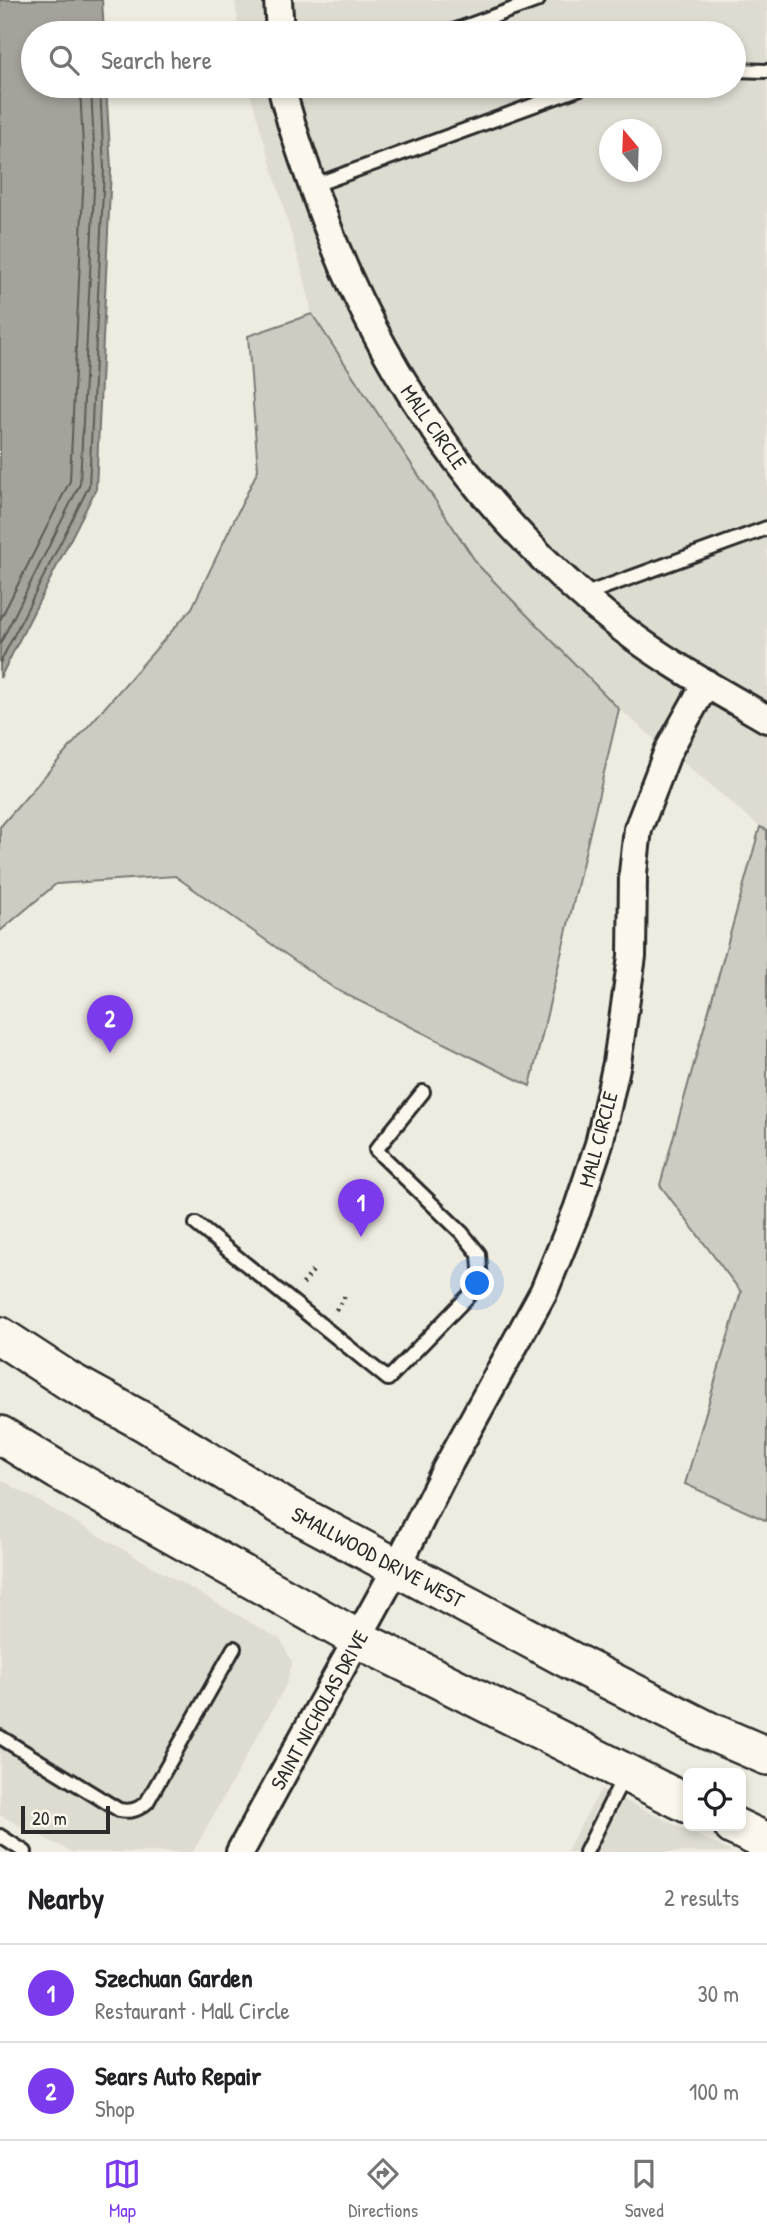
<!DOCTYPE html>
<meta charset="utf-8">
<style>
:root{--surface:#fff;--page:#f2f2f2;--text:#202124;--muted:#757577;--line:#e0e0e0;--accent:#7c3aed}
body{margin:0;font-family:"Patrick Hand",sans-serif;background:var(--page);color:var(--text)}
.controls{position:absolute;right:21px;bottom:21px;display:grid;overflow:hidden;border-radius:10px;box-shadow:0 4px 10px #0003}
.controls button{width:63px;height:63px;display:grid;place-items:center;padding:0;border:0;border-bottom:2px solid var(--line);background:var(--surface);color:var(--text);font:35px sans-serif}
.compass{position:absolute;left:599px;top:119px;width:63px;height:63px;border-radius:50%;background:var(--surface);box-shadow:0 4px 10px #0003;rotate:341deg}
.scale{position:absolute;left:21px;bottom:18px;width:89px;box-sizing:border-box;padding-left:7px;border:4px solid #2b2b2b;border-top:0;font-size:19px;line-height:24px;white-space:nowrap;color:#2b2b2b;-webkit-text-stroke:5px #fbf7ec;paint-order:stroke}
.you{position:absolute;left:478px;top:1284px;width:24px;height:24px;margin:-18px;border:5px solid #fff;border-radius:50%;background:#1a73e8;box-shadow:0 0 0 10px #1a73e833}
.badge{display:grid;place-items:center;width:46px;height:46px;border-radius:50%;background:var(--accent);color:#fff;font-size:23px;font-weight:700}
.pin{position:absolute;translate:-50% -58px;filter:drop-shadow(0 2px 4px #0008)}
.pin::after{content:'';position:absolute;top:37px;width:24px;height:21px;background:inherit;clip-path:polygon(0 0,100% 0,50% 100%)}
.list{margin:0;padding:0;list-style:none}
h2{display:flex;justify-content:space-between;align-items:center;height:91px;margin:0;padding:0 28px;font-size:30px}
h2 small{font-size:23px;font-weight:400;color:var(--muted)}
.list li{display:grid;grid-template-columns:46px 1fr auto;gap:21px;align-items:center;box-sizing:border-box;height:98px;padding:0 28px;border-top:2px solid var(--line)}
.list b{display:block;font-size:26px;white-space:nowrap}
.list p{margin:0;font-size:23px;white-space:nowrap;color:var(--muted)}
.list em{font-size:23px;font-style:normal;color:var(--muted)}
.icon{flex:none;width:38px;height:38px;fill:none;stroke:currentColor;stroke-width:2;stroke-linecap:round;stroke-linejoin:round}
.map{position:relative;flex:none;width:767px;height:1852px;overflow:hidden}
.search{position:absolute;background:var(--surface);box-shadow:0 4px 10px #0003;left:21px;right:21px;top:21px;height:77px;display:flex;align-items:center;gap:18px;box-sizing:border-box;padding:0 24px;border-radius:38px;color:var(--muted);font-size:26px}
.sheet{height:287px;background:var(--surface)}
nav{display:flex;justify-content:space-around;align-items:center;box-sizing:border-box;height:98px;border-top:2px solid var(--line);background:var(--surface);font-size:19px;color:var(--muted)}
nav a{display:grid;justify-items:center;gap:4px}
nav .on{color:var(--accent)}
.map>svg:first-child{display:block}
.built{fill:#dedbd1;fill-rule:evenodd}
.green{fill:#cecbc2;stroke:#7c7b76;stroke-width:2}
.water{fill:#a4a29a;stroke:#74726e;stroke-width:2}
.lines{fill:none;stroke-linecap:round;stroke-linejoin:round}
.shore{stroke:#5b5b57;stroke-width:2}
.lane-casing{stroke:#2b2b2b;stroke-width:18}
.street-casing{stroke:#2b2b2b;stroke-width:32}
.secondary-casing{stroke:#2b2b2b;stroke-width:42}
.path{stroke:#2b2b2b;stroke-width:4.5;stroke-dasharray:2 5;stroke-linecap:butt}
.lane{stroke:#fbf7ec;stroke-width:12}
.street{stroke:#fbf7ec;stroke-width:26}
.secondary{stroke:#fbf7ec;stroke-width:37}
.labels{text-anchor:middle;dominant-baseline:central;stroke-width:5;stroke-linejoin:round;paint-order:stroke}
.street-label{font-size:21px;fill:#2b2b2b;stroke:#fbf7ec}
</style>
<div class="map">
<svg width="767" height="1852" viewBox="0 0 767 1852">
<rect width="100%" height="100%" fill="#eeebe0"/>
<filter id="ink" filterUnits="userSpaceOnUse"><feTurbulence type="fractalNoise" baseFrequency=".0143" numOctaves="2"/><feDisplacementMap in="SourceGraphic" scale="14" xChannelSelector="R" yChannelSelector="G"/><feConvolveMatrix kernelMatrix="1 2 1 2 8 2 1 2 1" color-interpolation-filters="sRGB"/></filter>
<g filter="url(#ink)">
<path class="built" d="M235,0H767V830L760,827L619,709L478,565L312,314L305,281L248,86H734V33H239ZM610,130H652V172H610Z
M0,1479L281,1640L292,1662L287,1683L193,1852H72L0,1815Z
M601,1789L732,1852H566Z"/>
<path class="green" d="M312,314L478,565L619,709L530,1086L335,989L175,876L56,884L0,931V827L192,608L258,470L248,336Z
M760,827L767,830V1521L685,1484L741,1292L660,1185Z"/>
<path class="water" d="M0,0H102L104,33H33V86H106L111,168L96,489L0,678Z"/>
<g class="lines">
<path class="shore" d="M0,620L70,481L84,169L80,86
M0,644L80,484L95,169L91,86
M0,663L89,486L104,169L100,86"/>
<defs>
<path id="lane" d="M448,33L538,0
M734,70L767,71
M283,92L300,86
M312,186L586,86
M583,595L767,528
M196,1224L388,1379L481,1283L479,1254L462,1233L376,1150L423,1092
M0,1737L119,1810C131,1812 138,1810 147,1802L234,1648
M0,1836L25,1852
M586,1852L624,1776"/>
<path id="street" d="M278,0L280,33
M282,86C283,98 288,110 291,122C300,151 310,179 320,207C380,374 483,519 623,629C667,663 719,691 767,719
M240,1852L397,1567L445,1471L544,1291L577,1210L599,1144L617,1063L632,956L633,873L638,829L668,751L706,683"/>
<path id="secondary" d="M0,1336L69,1381L144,1422L282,1506L581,1666L709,1731L767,1756
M0,1435L59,1471L358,1639L688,1804
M733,1826L767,1842"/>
</defs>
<use href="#lane" class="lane-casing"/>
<use href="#street" class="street-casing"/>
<use href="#secondary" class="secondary-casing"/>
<path class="path" d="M303,1284L315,1268
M336,1310L347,1293"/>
<use href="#lane" class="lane"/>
<use href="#street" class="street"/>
<use href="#secondary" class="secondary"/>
</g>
</g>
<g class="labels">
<g class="street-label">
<text transform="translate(434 427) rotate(55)">MALL CIRCLE</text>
<text transform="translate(598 1139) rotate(-75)">MALL CIRCLE</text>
<text transform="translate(378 1557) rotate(28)">SMALLWOOD DRIVE WEST</text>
<text transform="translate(319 1710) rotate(-61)">SAINT NICHOLAS DRIVE</text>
</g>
</g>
</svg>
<div class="controls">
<button><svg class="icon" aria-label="locate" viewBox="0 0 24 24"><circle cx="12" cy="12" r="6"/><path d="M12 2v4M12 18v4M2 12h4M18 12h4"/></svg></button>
</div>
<svg class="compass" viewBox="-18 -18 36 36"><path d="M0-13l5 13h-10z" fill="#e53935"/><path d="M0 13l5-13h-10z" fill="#757577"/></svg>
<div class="scale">20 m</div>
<div class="you"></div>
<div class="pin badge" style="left:361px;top:1237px">1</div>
<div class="pin badge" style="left:110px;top:1053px">2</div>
<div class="search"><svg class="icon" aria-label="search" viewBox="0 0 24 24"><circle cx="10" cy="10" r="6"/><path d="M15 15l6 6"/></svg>Search here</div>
</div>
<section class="sheet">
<h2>Nearby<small>2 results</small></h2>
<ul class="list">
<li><span class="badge">1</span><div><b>Szechuan Garden</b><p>Restaurant · Mall Circle</p></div><em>30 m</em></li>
<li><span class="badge">2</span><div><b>Sears Auto Repair</b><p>Shop</p></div><em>100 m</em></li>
</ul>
</section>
<nav>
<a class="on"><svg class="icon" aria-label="map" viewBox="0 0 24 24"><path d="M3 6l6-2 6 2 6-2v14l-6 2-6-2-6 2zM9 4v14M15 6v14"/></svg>Map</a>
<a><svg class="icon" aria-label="directions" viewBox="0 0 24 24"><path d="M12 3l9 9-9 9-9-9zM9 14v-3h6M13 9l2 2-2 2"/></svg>Directions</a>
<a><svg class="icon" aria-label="saved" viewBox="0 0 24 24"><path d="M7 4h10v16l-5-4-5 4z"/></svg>Saved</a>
</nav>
